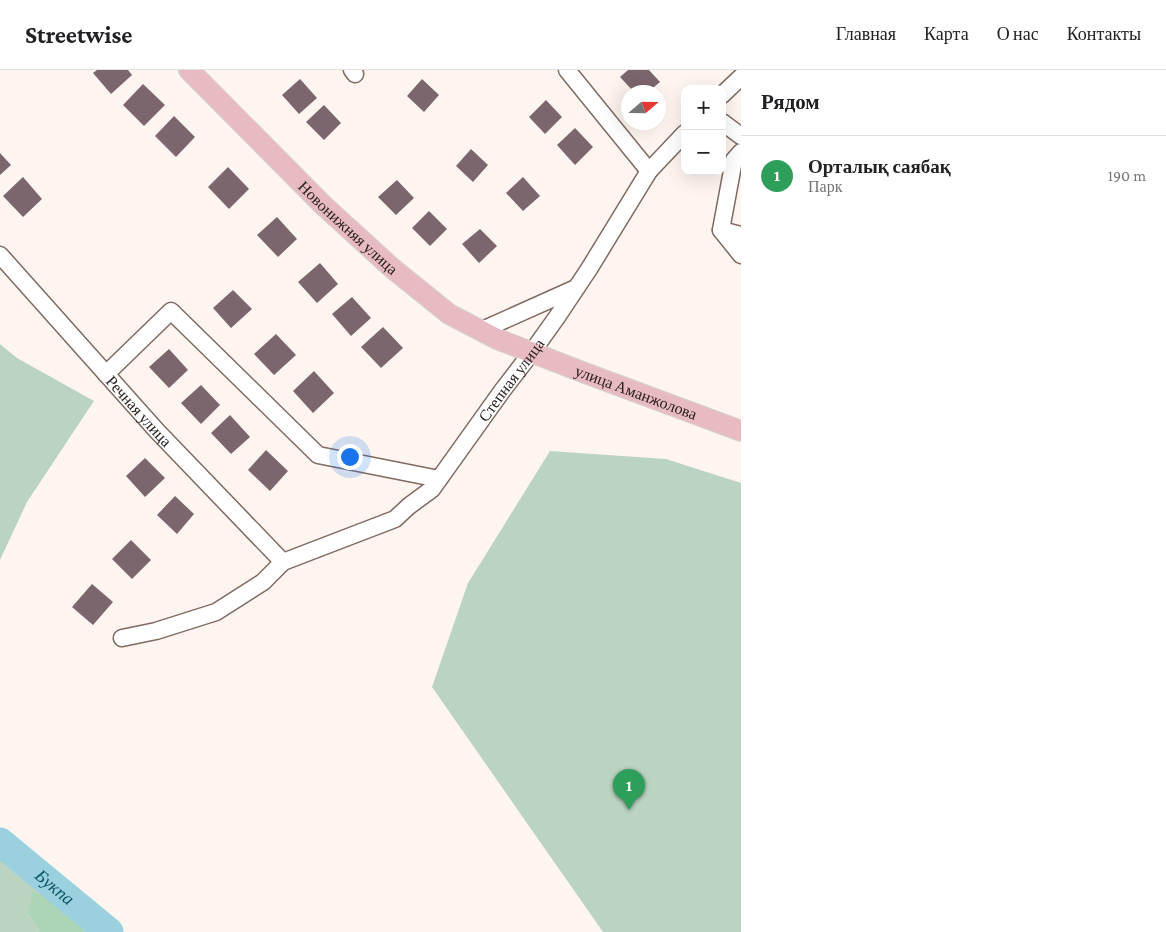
<!DOCTYPE html>
<html lang="ru">
<meta charset="utf-8">
<style>
:root{--surface:#fff;--page:#f2f2f2;--text:#202124;--muted:#757577;--line:#e0e0e0;--accent:#d93025}
body{margin:0;font-family:"Crimson Pro",serif;background:var(--page);color:var(--text)}
.controls{position:absolute;right:15px;top:15px;display:grid;overflow:hidden;border-radius:10px;box-shadow:0 5px 20px #0002}
.controls button{width:45px;height:45px;display:grid;place-items:center;padding:0;border:0;border-bottom:1px solid var(--line);background:var(--surface);color:var(--text);font:25px sans-serif}
.compass{position:absolute;left:621px;top:15px;width:45px;height:45px;border-radius:50%;background:var(--surface);box-shadow:0 5px 20px #0002;rotate:70deg}
.you{position:absolute;left:349px;top:386px;width:18px;height:18px;margin:-12px;border:4px solid #fff;border-radius:50%;background:#1a73e8;box-shadow:0 0 0 8px #1a73e833}
.badge{display:grid;place-items:center;width:32px;height:32px;border-radius:50%;background:var(--accent);color:#fff;font-size:16px;font-weight:700}
.pin{position:absolute;translate:-50% -41px;filter:drop-shadow(0 1px 2px #0008)}
.pin::after{content:'';position:absolute;top:26px;width:18px;height:15px;background:inherit;clip-path:polygon(0 0,100% 0,50% 100%)}
.list{margin:0;padding:0;list-style:none}
h2{display:flex;justify-content:space-between;align-items:center;height:65px;margin:0;padding:0 20px;font-size:21px}
h2 small{font-size:16px;font-weight:400;color:var(--muted)}
.list li{display:grid;grid-template-columns:32px 1fr auto;gap:15px;align-items:center;box-sizing:border-box;height:80px;padding:0 20px;border-top:1px solid var(--line)}
.list b{display:block;font-size:19px;white-space:nowrap}
.list p{margin:0;font-size:16px;white-space:nowrap;color:var(--muted)}
.list em{font-size:16px;font-style:normal;color:var(--muted)}
.map{position:relative;flex:none;width:741px;height:862px;overflow:hidden}
header{display:flex;align-items:center;gap:30px;box-sizing:border-box;height:70px;padding:0 25px;background:var(--surface);border-bottom:1px solid var(--line)}
header strong{font-size:24px}
nav{display:flex;gap:28px;margin-inline-start:auto;font-size:18px}
main{display:flex}
aside{flex:1;background:var(--surface)}
.map>svg:first-child{display:block}
.green{fill:#bbd4c2}
.forest{fill:#acd4b7}
.lines{fill:none;stroke-linecap:round;stroke-linejoin:round}
.river{stroke:#9bd0de;stroke-width:29}
.building{fill:#7c666e}
.minor-casing{stroke:#7f6a61;stroke-width:19}
.major-casing{stroke:#d4d3d2;stroke-width:22}
.minor{stroke:#fff;stroke-width:16}
.major{stroke:#e8bbc3;stroke-width:20}
.labels{text-anchor:middle;dominant-baseline:central;stroke-width:5;stroke-linejoin:round;paint-order:stroke}
.street-label{font-size:16px;fill:#29211d;stroke:#fff}
.water-label{font-size:18px;font-style:italic;fill:#0a5565;stroke:#fff}
</style>
<header>
<strong>Streetwise</strong>
<nav><a>Главная</a><a>Карта</a><a>О нас</a><a>Контакты</a></nav>
</header>
<main>
<div class="map">
<svg width="741" height="862" viewBox="0 0 741 862">
<rect width="100%" height="100%" fill="#fef5f1"/>
<path class="green" d="M0,274L17,288L94,331L27,432L0,490Z
M550,381L666,389L741,413V862H603L432,617L468,513Z
M0,783L56,832L32,822L27,843L40,862H0Z"/>
<path class="forest" d="M32,821L56,832L86,862H40L27,843Z"/>
<g class="lines">
<path class="river" id="s1" d="M0,772L109,862"/>
</g>
<path class="building" d="M97,0H128L132,5L111,24L93,3Z
M628,0H649L660,12L648,22H634L620,7Z
M300,9L317,28L299,44L282,25Z
M422,9L439,25L424,42L407,26Z
M143,14L165,35L144,56L123,35Z
M546,30L562,47L545,64L529,47Z
M324,35L341,53L324,70L306,52Z
M174,46L195,67L176,87L155,66Z
M575,58L593,77L575,95L557,75Z
M471,79L488,95L473,112L456,96Z
M0,83L11,95L0,105Z
M228,97L249,119L229,139L208,117Z
M23,107L42,129L23,147L3,126Z
M523,107L540,126L523,141L506,123Z
M397,110L414,128L396,145L378,127Z
M429,141L447,159L430,176L412,158Z
M277,147L297,169L278,187L257,165Z
M480,159L497,176L479,193L462,174Z
M320,193L338,214L317,233L298,212Z
M233,220L252,239L231,258L213,238Z
M352,227L371,248L351,266L332,244Z
M383,257L403,278L381,298L361,277Z
M276,264L296,285L274,305L254,284Z
M169,279L188,300L169,318L149,297Z
M314,301L334,323L313,343L293,321Z
M201,315L220,335L201,354L181,333Z
M230,345L250,367L231,384L211,363Z
M266,380L288,401L270,421L248,400Z
M145,388L165,408L145,427L126,406Z
M175,426L194,444L177,464L157,445Z
M131,470L151,490L132,509L112,489Z
M92,514L113,532L93,555L72,537Z"/>
<g class="lines">
<defs>
<g id="minor">
<path d="M352,0L355,4"/>
<path d="M567,0L649,101"/>
<path d="M722,25L741,7"/>
<path d="M722,52L741,66"/>
<path d="M721,160L734,90L741,82"/>
<path d="M741,165L721,160L741,185"/>
<path id="s2" d="M0,185L157,361L283,492"/>
<path d="M480,261L576,218"/>
<path d="M106,304L171,241L318,385L439,409"/>
<path id="s3" d="M122,568L156,561L216,542L263,512L283,492L395,449L409,436L432,419L502,321L532,282L557,247L589,199L649,101L685,63"/>
</g>
<g id="major">
<path id="s4" d="M189,0L323,135L392,198L449,244L497,269L585,303L741,361"/>
</g>
</defs>
<use href="#minor" class="minor-casing"/>
<use href="#major" class="major-casing"/>
<use href="#minor" class="minor"/>
<use href="#major" class="major"/>
</g>
<g class="labels">
<g class="street-label">
<text stroke="none"><textPath href="#s4" startOffset="224">Новонижняя улица</textPath></text>
<text stroke="none"><textPath href="#s3" startOffset="484">Степная улица</textPath></text>
<text stroke="none"><textPath href="#s4" startOffset="560">улица Аманжолова</textPath></text>
<text stroke="none"><textPath href="#s2" startOffset="209">Речная улица</textPath></text>
</g>
<g class="water-label">
<text stroke="none"><textPath href="#s1" startOffset="71">Букпа</textPath></text>
</g>
</g>
</svg>
<div class="controls">
<button>+</button>
<button>−</button>
</div>
<svg class="compass" viewBox="-18 -18 36 36"><path d="M0-13l5 13h-10z" fill="#e53935"/><path d="M0 13l5-13h-10z" fill="#757577"/></svg>
<div class="you"></div>
<div class="pin badge" style="left:629px;top:740px;background:#2e9e5b">1</div>
</div>
<aside>
<h2>Рядом<small></small></h2>
<ul class="list">
<li><span class="badge" style="background:#2e9e5b">1</span><div><b>Орталық саябақ</b><p>Парк</p></div><em>190 m</em></li>
</ul>
</aside>
</main>
